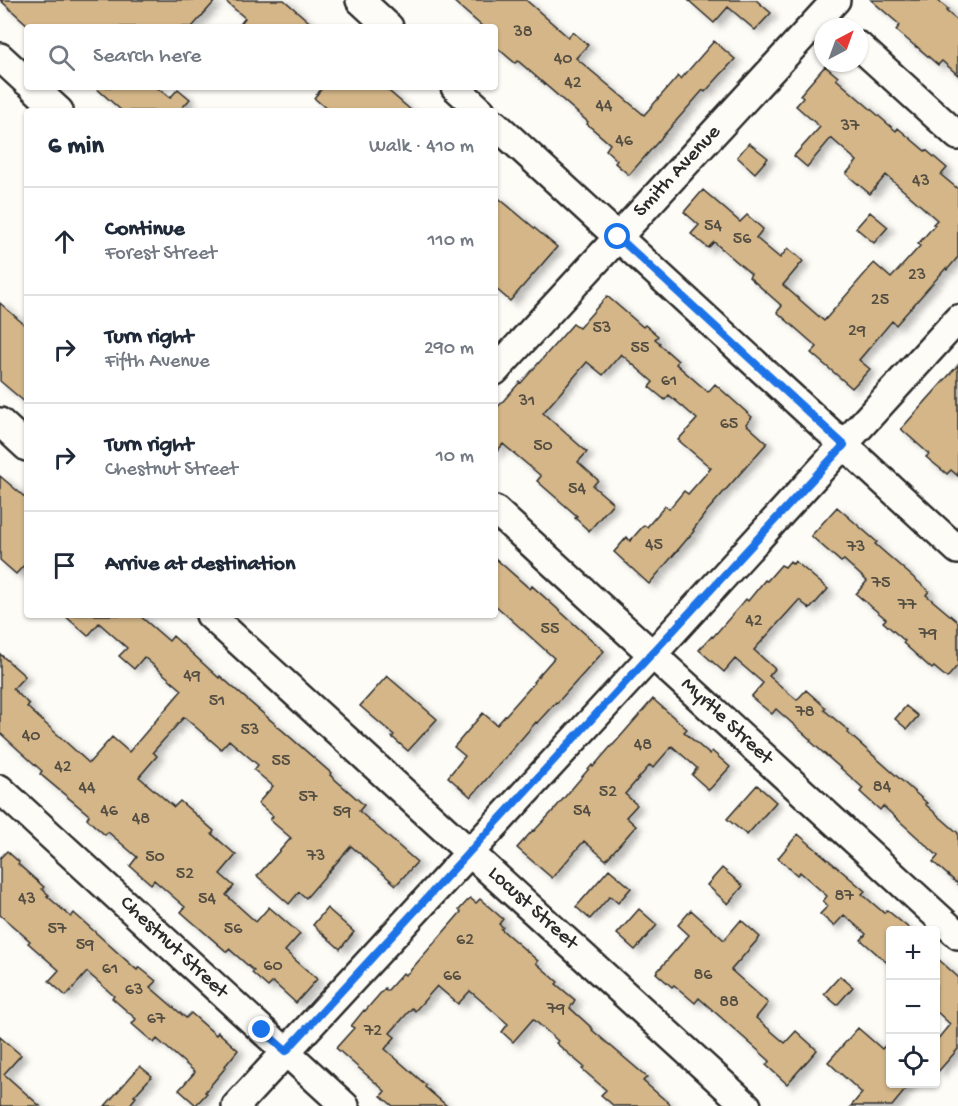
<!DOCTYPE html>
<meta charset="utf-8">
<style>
:root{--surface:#fff;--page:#f6f6f7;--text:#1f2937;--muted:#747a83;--line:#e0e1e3}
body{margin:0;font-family:"Gochi Hand",sans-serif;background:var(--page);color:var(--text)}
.controls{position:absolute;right:18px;bottom:18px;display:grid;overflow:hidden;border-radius:6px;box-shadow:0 2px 4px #0004}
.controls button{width:54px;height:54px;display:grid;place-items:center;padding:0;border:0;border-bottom:2px solid var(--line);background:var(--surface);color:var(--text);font:30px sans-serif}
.compass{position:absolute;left:814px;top:18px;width:54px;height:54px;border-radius:50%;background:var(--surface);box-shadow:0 2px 4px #0004;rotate:41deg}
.stop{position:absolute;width:18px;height:18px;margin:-14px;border:4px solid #1a73e8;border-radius:50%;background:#fff}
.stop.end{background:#1a73e8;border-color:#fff;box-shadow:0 2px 6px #0008}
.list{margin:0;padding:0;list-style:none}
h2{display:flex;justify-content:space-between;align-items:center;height:78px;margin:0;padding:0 24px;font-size:26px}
h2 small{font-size:20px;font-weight:400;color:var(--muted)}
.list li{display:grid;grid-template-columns:39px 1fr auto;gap:18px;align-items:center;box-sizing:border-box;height:108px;padding:0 24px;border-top:2px solid var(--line)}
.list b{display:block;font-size:22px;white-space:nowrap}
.list p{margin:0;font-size:20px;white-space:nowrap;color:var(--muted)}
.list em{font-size:20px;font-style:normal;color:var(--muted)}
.icon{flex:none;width:33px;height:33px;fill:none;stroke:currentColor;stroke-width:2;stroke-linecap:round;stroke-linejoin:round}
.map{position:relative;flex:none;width:958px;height:1106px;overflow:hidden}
.search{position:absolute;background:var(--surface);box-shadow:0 2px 4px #0004;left:24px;top:24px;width:474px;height:66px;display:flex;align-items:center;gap:15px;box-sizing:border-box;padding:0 21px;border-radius:6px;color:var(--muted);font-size:22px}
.panel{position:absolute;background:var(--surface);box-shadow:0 2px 4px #0004;left:24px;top:108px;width:474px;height:510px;border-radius:6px}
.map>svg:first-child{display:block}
.building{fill:#d4b688;stroke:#2b2b2b;stroke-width:1.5;filter:url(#shadow)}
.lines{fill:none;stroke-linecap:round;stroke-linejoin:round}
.minor-casing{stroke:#2b2b2b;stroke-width:32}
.minor{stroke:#fdfcf7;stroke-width:27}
.route{stroke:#1a73e8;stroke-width:8}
.labels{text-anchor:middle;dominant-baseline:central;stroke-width:4.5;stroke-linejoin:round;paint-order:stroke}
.number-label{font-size:18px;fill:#554e42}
.street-label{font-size:21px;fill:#2b2b2b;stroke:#fdfcf7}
</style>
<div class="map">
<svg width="958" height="1106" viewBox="0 0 958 1106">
<defs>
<filter id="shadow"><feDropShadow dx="6" dy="4" stdDeviation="3" flood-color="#0004"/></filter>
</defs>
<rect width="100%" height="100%" fill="#fdfcf7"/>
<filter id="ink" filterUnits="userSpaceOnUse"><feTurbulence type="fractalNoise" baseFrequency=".0167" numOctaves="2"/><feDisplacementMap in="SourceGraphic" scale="12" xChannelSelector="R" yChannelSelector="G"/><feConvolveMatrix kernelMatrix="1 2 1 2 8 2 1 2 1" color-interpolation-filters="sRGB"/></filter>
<g filter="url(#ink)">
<path class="building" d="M0,0H216L192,27H30Z
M224,0H284L315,27H238L245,18Z
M452,0H526L568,37L573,32L588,45L576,58L644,115L678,76L681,79L714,41L735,59L705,92L703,90L629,175L615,163L617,160L606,150L610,144L587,124L588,122L518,61L515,63L495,46V27H483Z
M688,0H756L771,13L755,30L728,7L714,23Z
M871,0H937L948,9L946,11L958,21V75L942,61L938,65L916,46V47L896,30L900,25Z
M825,66L838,77L836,79L896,131L898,128L925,151L926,150L947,168L941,175L958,189V257L947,270L946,268L896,325L892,321L859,360L870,369L852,388L811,353L817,347L777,312L782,306L749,277L751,274L714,242L708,248L691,234L699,225L684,212L703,190L740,222L747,215L763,229L756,238L780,258L788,248L803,261L783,285L824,321L874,263L891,278L920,246L918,244L935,225L933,224L937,220L886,175L870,194L846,174L857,161L831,138L807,167L794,156L820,127L796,106L803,98L800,95Z
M95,87H156L170,98L178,89L190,99L181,109L184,111H122Z
M323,87H384L412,111H329L314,98Z
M749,143L768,158L755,173L737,157Z
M495,195L557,247L510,301L495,288Z
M870,212L888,227L874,243L856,228Z
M607,296L643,327L645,325L658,336L655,339L660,343L659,344L678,361L676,364L708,392L715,384L752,417L746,424L767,443L707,511L693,530L694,531L649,584L614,552L627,537L630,541L644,525L647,527L665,506L669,509L684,491L688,494L711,468L678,440L697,419L669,395L665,400L649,387L653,382L621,354L603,375L587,362L543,413L587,452L578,462L598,480L593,486L613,503L589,531L575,518L577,516L537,481L541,476L503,444L495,454V410L520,382L521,383L573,324L579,328Z
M0,303L27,327V404L0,381Z
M958,365V476L951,470L947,474L926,457L929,454L901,429Z
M0,476L27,499V562L16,574L0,560Z
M837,507L877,542L875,544L929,591L926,595L958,622V665L947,678L934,667L932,669L903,643L905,641L883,622L886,619L856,594L867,581L844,560L841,562L811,536Z
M495,558L530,589L532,586L604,651L557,703L556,702L537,723L536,722L471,797L448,777L465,756L454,747L483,713L497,725L534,683L533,682L554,658L495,605Z
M790,561L793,564L795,561L828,589L810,609L799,600L754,650L775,669L769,676L797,700L806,690L826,708L824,710L849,731L848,733L927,803L925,804L958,833V884L933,862L938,856L883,806L880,810L860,792L863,788L810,741L811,740L776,709L772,714L751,697L763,683L735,659L724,672L699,650L712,636L713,637L746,599L748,601L765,580L767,581L781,565L785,567Z
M64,615H139L169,641L173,636L219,678L220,676L331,773L330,775L364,805L359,811L417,862L396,885L351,846L306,898L299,892L289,904L257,876L291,838L270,820L273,816L258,803L273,786L254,770L258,765L229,740L221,749L184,717L153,752L157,756L139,777L174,807L180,801L214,831L212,834L236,855L220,874L234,886L226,895L256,922L269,907L300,934L285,951L317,979L296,1003L273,982L268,987L252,973L254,971L229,949L227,952L181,912L185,907L154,880L151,884L130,866L137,857L108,832L105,835L87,819L89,815L40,774L42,771L0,733V654L25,676L13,689L29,704L27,707L89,763L112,737L129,752L182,690L144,657L134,669L119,656L127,648L99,623L88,636Z
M387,676L437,719L408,751L392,737L394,735L360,706Z
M653,699L687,729L684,732L709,754L712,751L730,767L709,790L692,775L697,768L672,746L653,768L650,765L625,794L637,805L626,817L636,826L606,860L584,841L552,878L517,848L533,830L534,831L552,812L592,765L593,767L612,745H613Z
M906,706L918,716L907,729L895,719Z
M757,785L776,802L747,835L727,819Z
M798,834L865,891L862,894L884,913L887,910L911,930H891V966L861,940L866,934L844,915L834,926L820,914L828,906L823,901L827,896L800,872L797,875L778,858Z
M7,851L19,862L18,864L44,887L42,889L49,895L47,896L71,917L74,913L137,970L139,967L156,981L150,987L186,1018L191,1013L216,1035L218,1032L238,1050L225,1066L226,1067L205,1092L207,1093L196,1105L179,1090L195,1072L157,1039L154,1043L132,1024L136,1019L112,998L114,996L87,972L66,996L49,981L59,970L28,943L30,941L0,915V858Z
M722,868L743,886L728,904L707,885Z
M609,869L631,888L618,903L610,896L590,919L576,907Z
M470,898L476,903L480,899L503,919L499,924L503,927L501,929L538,961L536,963L558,982L556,984L575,1000L570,1008L593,1029L592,1030L647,1077L643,1081L672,1106H614L601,1095L606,1090L582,1069L584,1067L556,1043L558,1041L533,1019L513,1042L502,1032L508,1024L470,991L458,1004L437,986L415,1011L412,1008L390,1033L395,1037L385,1049L426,1085L425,1087L447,1106H393L381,1096L385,1091L336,1048L354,1028L351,1026L364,1010L365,1011L385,988L387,991L403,973L405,975L409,972L461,912L459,910Z
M327,908L354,932L340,949L313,925Z
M639,909L657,925L635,950L617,934Z
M691,910L724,940L741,920L760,937L731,970L768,1003L756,1018L785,1043L796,1031L817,1050L787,1084L766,1065L770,1061L699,998L695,1003L674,985L672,987L656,973L689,935L678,925Z
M936,957L958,977V1049L936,1074V1041L950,1024L936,1011Z
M840,976L853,987L837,1005L824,994Z
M858,1028L882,1049L891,1039V1083H911L892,1106H851L862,1093L828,1062Z
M0,1037L21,1055L4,1074L40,1106H0Z
M140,1066L152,1076L134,1096L136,1097L129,1106H105Z"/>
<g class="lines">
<defs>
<path id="minor" d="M360,0L389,27
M859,46L958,136
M0,57L27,82
M33,87L59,111
M455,87L481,111
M495,124L958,550
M495,371L836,0
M0,422L27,447
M495,510L958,935
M210,615L747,1106
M0,789L345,1106
M236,1106L652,655L958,319"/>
</defs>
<use href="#minor" class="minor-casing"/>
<use href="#minor" class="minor"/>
</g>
</g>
<g class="lines" filter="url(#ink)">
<path class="route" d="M262,1030L286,1051L844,445L618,237"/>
</g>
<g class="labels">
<g class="number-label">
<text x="523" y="32">38</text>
<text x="563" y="59">40</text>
<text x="573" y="83">42</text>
<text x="604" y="106">44</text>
<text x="850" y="126">37</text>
<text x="624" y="141">46</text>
<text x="921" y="181">43</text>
<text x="713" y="226">54</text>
<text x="742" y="239">56</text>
<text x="917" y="275">23</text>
<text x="880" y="300">25</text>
<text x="602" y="328">53</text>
<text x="857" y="331">29</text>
<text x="640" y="348">55</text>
<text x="669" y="381">61</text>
<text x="527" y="401">31</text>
<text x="729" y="424">65</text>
<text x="543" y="446">50</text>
<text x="577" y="489">54</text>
<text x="654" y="545">45</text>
<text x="856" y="547">73</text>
<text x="881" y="583">75</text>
<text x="907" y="605">77</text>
<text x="754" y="621">42</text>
<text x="550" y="629">55</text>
<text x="928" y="634">79</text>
<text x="192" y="676">49</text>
<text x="217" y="701">51</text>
<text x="805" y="712">78</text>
<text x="250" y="730">53</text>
<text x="31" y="736">40</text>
<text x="643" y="745">48</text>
<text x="281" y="761">55</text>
<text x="63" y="767">42</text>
<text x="882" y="787">84</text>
<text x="87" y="788">44</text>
<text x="608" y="792">52</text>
<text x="308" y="797">57</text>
<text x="109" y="811">46</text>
<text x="582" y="811">54</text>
<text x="342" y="812">59</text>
<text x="141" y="819">48</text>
<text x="316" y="856">73</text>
<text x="155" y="857">50</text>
<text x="185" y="874">52</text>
<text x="844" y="896">87</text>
<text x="27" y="899">43</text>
<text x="207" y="899">54</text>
<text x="57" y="929">57</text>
<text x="233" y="929">56</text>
<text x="465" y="940">62</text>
<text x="85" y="945">59</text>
<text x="273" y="966">60</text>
<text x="110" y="969">61</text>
<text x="703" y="975">86</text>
<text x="452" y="976">66</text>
<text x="134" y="990">63</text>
<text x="729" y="1002">88</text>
<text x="556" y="1009">79</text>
<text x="156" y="1019">67</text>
<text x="373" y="1031">72</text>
</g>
<g class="street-label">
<text transform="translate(678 172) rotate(-47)">Smith Avenue</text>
<text transform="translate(726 722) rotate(43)">Myrtle Street</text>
<text transform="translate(532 909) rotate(42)">Locust Street</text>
<text transform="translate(173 948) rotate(43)">Chestnut Street</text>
</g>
</g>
</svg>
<div class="controls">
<button>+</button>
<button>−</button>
<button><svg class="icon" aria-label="locate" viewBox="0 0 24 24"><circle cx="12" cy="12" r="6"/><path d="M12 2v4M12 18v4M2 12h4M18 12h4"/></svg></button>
</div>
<svg class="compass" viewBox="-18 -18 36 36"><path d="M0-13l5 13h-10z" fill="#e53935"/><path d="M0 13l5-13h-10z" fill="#747a83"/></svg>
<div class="stop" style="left:618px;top:237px"></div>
<div class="stop end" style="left:262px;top:1030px"></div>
<div class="search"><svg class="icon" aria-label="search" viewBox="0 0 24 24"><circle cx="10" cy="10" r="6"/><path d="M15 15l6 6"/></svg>Search here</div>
<section class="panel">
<h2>6 min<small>Walk · 410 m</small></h2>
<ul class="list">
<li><svg class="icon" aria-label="ahead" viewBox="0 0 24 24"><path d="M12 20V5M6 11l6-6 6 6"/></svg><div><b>Continue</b><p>Forest Street</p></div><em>110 m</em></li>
<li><svg class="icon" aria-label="right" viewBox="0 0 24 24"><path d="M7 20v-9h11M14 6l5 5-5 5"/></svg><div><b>Turn right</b><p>Fifth Avenue</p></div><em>290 m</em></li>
<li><svg class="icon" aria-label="right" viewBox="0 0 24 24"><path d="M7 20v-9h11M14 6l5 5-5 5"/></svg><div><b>Turn right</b><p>Chestnut Street</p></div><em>10 m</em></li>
<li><svg class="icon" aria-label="arrive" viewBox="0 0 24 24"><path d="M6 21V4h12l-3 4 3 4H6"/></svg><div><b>Arrive at destination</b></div></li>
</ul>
</section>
</div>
